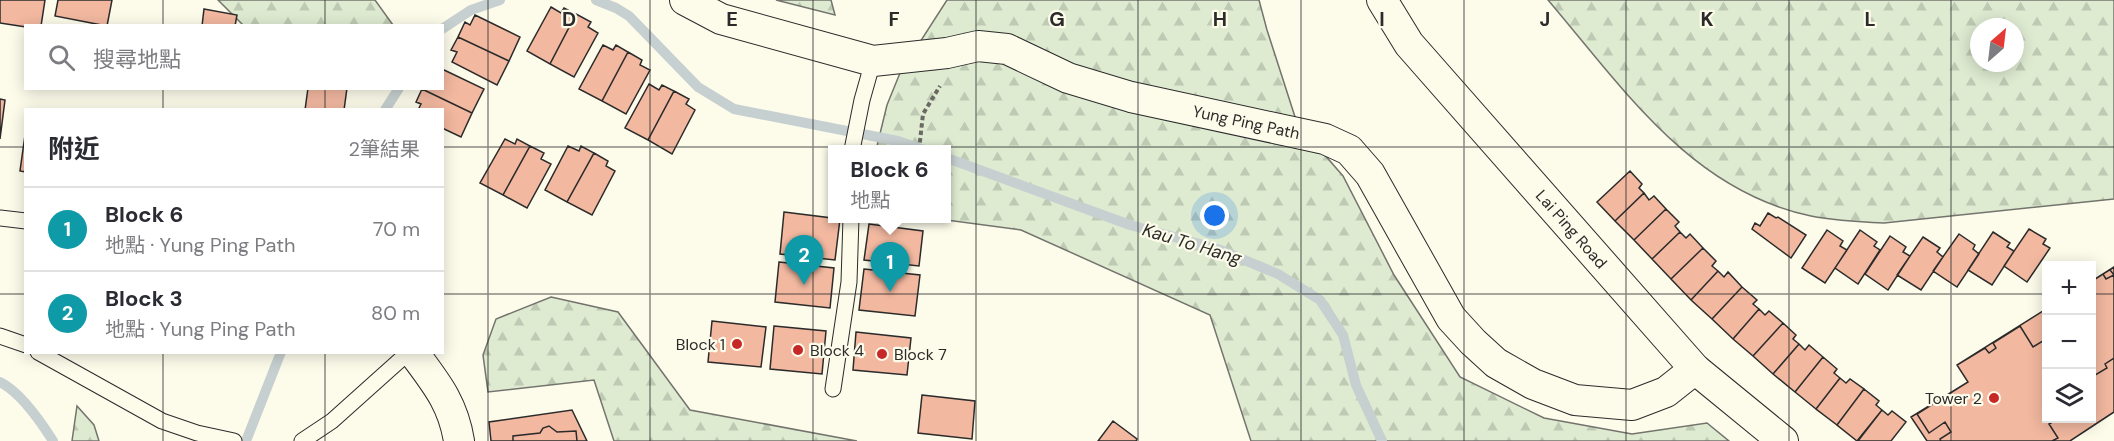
<!DOCTYPE html>
<html lang="zh-TW">
<meta charset="utf-8">
<style>
:root{--surface:#fff;--page:#f2f2f3;--text:#2b2b33;--muted:#7c7c81;--line:#e1e1e2;--accent:#2563eb}
body{margin:0;font-family:"DM Sans","Noto Sans TC",sans-serif;background:var(--page);color:var(--text)}
.controls{position:absolute;right:18px;bottom:18px;display:grid;overflow:hidden;border-radius:0px;box-shadow:0 3px 15px #0003}
.controls button{width:54px;height:54px;display:grid;place-items:center;padding:0;border:0;border-bottom:2px solid var(--line);background:var(--surface);color:var(--text);font:30px sans-serif}
.compass{position:absolute;left:1970px;top:18px;width:54px;height:54px;border-radius:50%;background:var(--surface);box-shadow:0 3px 15px #0003;rotate:28deg}
.you{position:absolute;left:1215px;top:216px;width:21px;height:21px;margin:-15px;border:4px solid #fff;border-radius:50%;background:#1a73e8;box-shadow:0 0 0 9px #1a73e833}
.badge{display:grid;place-items:center;width:39px;height:39px;border-radius:50%;background:var(--accent);color:#fff;font-size:20px;font-weight:700}
.pin{position:absolute;translate:-50% -50px;filter:drop-shadow(0 2px 3px #0008)}
.pin::after{content:'';position:absolute;top:32px;width:21px;height:18px;background:inherit;clip-path:polygon(0 0,100% 0,50% 100%)}
.popup{position:absolute;left:828px;top:145px;width:123px;height:78px;box-sizing:border-box;display:grid;place-content:center;border-radius:0px;background:var(--surface);filter:drop-shadow(0 2px 4px #0005);font-size:20px;white-space:nowrap;color:var(--muted)}
.popup b{font-size:22px;color:var(--text)}
.popup::after{content:'';position:absolute;left:50%;top:100%;margin-left:-12px;border:12px solid transparent;border-top-color:var(--surface)}
.list{margin:0;padding:0;list-style:none}
h2{display:flex;justify-content:space-between;align-items:center;height:78px;margin:0;padding:0 24px;font-size:26px}
h2 small{font-size:20px;font-weight:400;color:var(--muted)}
.list li{display:grid;grid-template-columns:39px 1fr auto;gap:18px;align-items:center;box-sizing:border-box;height:84px;padding:0 24px;border-top:2px solid var(--line)}
.list b{display:block;font-size:22px;white-space:nowrap}
.list p{margin:0;font-size:20px;white-space:nowrap;color:var(--muted)}
.list em{font-size:20px;font-style:normal;color:var(--muted)}
.icon{flex:none;width:33px;height:33px;fill:none;stroke:currentColor;stroke-width:2;stroke-linecap:round;stroke-linejoin:round}
.map{position:relative;flex:none;width:2114px;height:441px;overflow:hidden}
.search{position:absolute;background:var(--surface);box-shadow:0 3px 15px #0003;left:24px;top:24px;width:420px;height:66px;display:flex;align-items:center;gap:15px;box-sizing:border-box;padding:0 21px;border-radius:0px;color:var(--muted);font-size:22px}
.panel{position:absolute;background:var(--surface);box-shadow:0 3px 15px #0003;left:24px;top:108px;width:420px;height:246px;border-radius:0px}
.map>svg:first-child{display:block}
.forest{fill:url(#forest-firs);stroke:#74746e;stroke-width:1.5;fill-rule:evenodd}
.lines{fill:none;stroke-linecap:round;stroke-linejoin:round}
.stream{stroke:#c7d0d0;stroke-width:10}
.building{fill:#f2b8a0;stroke:#2b2b2b;stroke-width:1.5}
.service-casing{stroke:#2b2b2b;stroke-width:17}
.minor-casing{stroke:#2b2b2b;stroke-width:32}
.path{stroke:#6a6964;stroke-width:4;stroke-dasharray:4.5 3;stroke-linecap:butt}
.service{stroke:#fdfbea;stroke-width:15}
.minor{stroke:#fdfbea;stroke-width:30}
.grid{fill:none;stroke:#2b2b2b;stroke-width:1.5;stroke-opacity:0.55}
.poi-dot{fill:#c62828;stroke:#fdfbea;stroke-width:2}
.labels{text-anchor:middle;dominant-baseline:central;stroke-width:4.5;stroke-linejoin:round;paint-order:stroke}
.street-label{font-size:16px;fill:#2b2b2b;stroke:#fdfbea}
.poi-label{font-size:16px;fill:#2b2b2b;stroke:#fdfbea;text-anchor:end}
.water-label{font-size:18px;font-style:italic;fill:#2b2b2b;stroke:#fdfbea}
.grid-label{font-size:20px;text-anchor:middle;font-weight:bold;fill:#2b2b2b;stroke:#fdfbea;stroke-width:4.5;stroke-linejoin:round;paint-order:stroke}
</style>
<div class="map">
<svg width="2114" height="441" viewBox="0 0 2114 441">
<defs>
<pattern id="forest-firs" width="22" height="20" patternUnits="userSpaceOnUse" patternTransform="scale(1.5)"><rect width="22" height="20" fill="#deebd1"/><path d="M5 1l3.5 6h-7zM16 11l3.5 6h-7z" fill="#bfcab4"/></pattern>
</defs>
<rect width="100%" height="100%" fill="#fdfbea"/>
<path class="forest" d="M218,0H375L393,25H243Z
M776,0H831L835,15Z
M947,0H1259L1267,30L1297,123L1343,176L1394,275L1460,377L1544,418L1632,434L1707,423L1729,441H1251L1210,315L1021,230L939,219L947,218V150H876L887,105L900,73Z
M1548,0H2114V199L1884,223C1860,222 1836,221 1811,216C1691,191 1623,88 1548,0ZM1979,27H2015V63H1979Z
M551,297L618,312L690,410L857,441H614L594,380L488,392L483,355L496,319Z
M77,406L94,425L99,441H72Z"/>
<g class="lines">
<path class="stream" d="M596,0L616,8L629,16L698,87L734,109L898,141L924,150
M442,29L471,10L500,0
M385,110L399,88
M947,158L1130,225L1218,249L1278,274L1320,300L1343,335L1356,385L1382,441
M0,382C20,392 41,422 53,441
M246,441L281,352"/>
</g>
<path class="building" d="M0,0H45L41,26L26,27L0,23Z
M58,0H112L107,26L55,16Z
M551,7L561,13L564,8L576,14L550,64L527,51Z
M204,9L237,15L235,26H202Z
M576,14L591,22L588,27L598,33L574,77L550,64Z
M475,15L520,37L509,61L458,37L465,22L470,25Z
M458,37L509,61L497,85L452,62L457,52L451,50Z
M603,45L613,50L616,45L628,52L602,101L579,89Z
M628,52L642,60L640,65L650,70L626,114L602,101Z
M442,69L484,89L472,113L422,89L442,88Z
M649,84L659,90L662,85L674,91L648,140L625,128Z
M308,88H347L344,110H305Z
M422,89L472,113L461,137L442,128V110H418L421,104L416,102Z
M674,91L689,99L686,104L695,110L672,154L648,140Z
M0,99L5,100L0,139Z
M26,128V172L20,171Z
M505,139L515,144L517,139L530,146L503,195L480,183Z
M530,146L544,153L541,159L551,164L527,208L503,195Z
M568,146L579,151L581,146L594,153L567,202L545,190Z
M594,153L608,161L606,166L615,171L592,215L567,202Z
M1630,171L1642,184L1639,188L1644,193L1615,221L1597,202Z
M1644,193L1649,200L1654,196L1666,209L1634,240L1615,221Z
M1666,209L1679,222L1675,226L1680,232L1652,259L1634,240Z
M784,212L840,219L835,260L780,254Z
M1768,213L1776,218L1778,217L1806,235L1791,258L1752,229L1755,223L1760,226Z
M869,224L923,231L919,266L864,260Z
M2029,229L2046,239L2043,244L2050,248L2027,282L2004,266Z
M1827,230L1843,241L1840,246L1847,250L1825,283L1802,268Z
M1860,230L1877,242L1874,246L1880,250L1858,284L1835,268Z
M1680,232L1686,238L1690,234L1703,248L1671,279L1652,259Z
M1993,232L2010,243L2007,247L2014,251L1992,285L1968,270Z
M1959,234L1975,245L1973,249L1979,254L1957,287L1933,271Z
M1890,236L1906,247L1903,252L1910,256L1888,290L1865,274Z
M1923,237L1940,248L1937,252L1943,257L1921,290L1897,275Z
M1703,248L1716,261L1712,266L1718,271L1691,300L1671,279Z
M779,262L834,268L830,308L775,302Z
M2114,267V412L2070,441H1927L1911,417L1968,382L1957,365L2046,309V418H2092V281Z
M2114,267V358L2105,364L2107,368L2092,377V281L2103,274L2106,279L2114,275L2110,270Z
M864,269L920,275L915,316L859,310Z
M1718,271L1724,277L1728,272L1742,287L1712,319L1691,300Z
M1742,287L1757,300L1753,304L1759,309L1733,339L1712,319Z
M1759,309L1765,315L1769,311L1783,323L1753,356L1733,339Z
M712,321L766,327L761,367L708,362Z
M1783,323L1796,335L1793,339L1799,344L1773,374L1753,356Z
M774,326L826,331L822,374L770,369Z
M2020,326L2033,347L2046,339V418L2058,419L2049,424L2058,438L2052,441H1941L1940,439L1951,432L1945,422L1929,433L1917,414L1968,382L1957,365L1985,348L1989,353L1996,348L1993,343Z
M856,332L911,338L907,375L853,370Z
M1799,344L1805,350L1809,345L1823,357L1795,392L1773,374Z
M1823,357L1837,369L1834,373L1840,378L1816,409L1795,392Z
M1840,378L1846,383L1850,379L1864,389L1837,425L1816,409Z
M1864,389L1879,401L1876,405L1882,410L1857,441L1837,425Z
M922,395L975,401L972,439L918,433Z
M572,410L587,441H491L489,422Z
M1882,410L1888,415L1892,411L1906,422L1891,441H1858Z
M1113,421L1137,439L1136,441H1098Z
M549,426L557,432L576,431L577,441H513V436L540,433L543,428Z"/>
<g class="lines">
<defs>
<path id="service" d="M852,150L862,100L873,61
M0,218L26,221
M0,336L26,345
M38,352L162,421L197,433L234,441
M833,389L849,282L851,218
M302,441L332,421L409,352"/>
<g id="minor">
<path id="s1" d="M685,0L721,19L873,61L947,53L978,46L1007,49L1068,78L1131,97L1325,139L1349,150L1370,174L1451,318L1473,342L1496,363L1533,384L1575,400L1632,405L1666,392L1695,369"/>
<path id="s2" d="M1382,0L1409,44L1695,369L1783,441"/>
<path d="M413,352C436,383 453,403 459,441"/>
</g>
</defs>
<use href="#service" class="service-casing"/>
<use href="#minor" class="minor-casing"/>
<path class="path" d="M919,150L923,114L940,86
M831,180H833"/>
<use href="#service" class="service"/>
<use href="#minor" class="minor"/>
</g>
<path class="grid" d="M163,0V26M325,0V26M488,0V441M650,0V441M813,0V441M976,0V441M1138,0V441M1301,0V441M1464,0V441M1626,0V441M1789,0V441M1951,0V441M163,88V110M325,88V110M0,147H26M442,147H2114M0,294H26M442,294H2046M2092,294H2114M163,352V441M325,352V441"/>
<g class="poi-dot">
<circle cx="737" cy="344" r="6"/>
<circle cx="798" cy="350" r="6"/>
<circle cx="882" cy="354" r="6"/>
<circle cx="1994" cy="398" r="6"/>
</g>
<g class="labels">
<g class="street-label">
<text stroke="none"><textPath href="#s1" startOffset="585">Yung Ping Path</textPath></text>
<text stroke="none"><textPath href="#s2" startOffset="298">Lai Ping Road</textPath></text>
</g>
<g class="poi-label">
<text x="725" y="344">Block 1</text>
<text x="810" y="350" text-anchor="start">Block 4</text>
<text x="894" y="354" text-anchor="start">Block 7</text>
<text x="1982" y="398">Tower 2</text>
</g>
<g class="water-label">
<text transform="translate(1192 244) rotate(17)">Kau To Hang</text>
</g>
</g>
<g class="grid-label">
<text x="569" y="26">D</text>
<text x="732" y="26">E</text>
<text x="894" y="26">F</text>
<text x="1057" y="26">G</text>
<text x="1220" y="26">H</text>
<text x="1382" y="26">I</text>
<text x="1545" y="26">J</text>
<text x="1707" y="26">K</text>
<text x="1870" y="26">L</text>
</g>
</svg>
<div class="controls">
<button>+</button>
<button>−</button>
<button><svg class="icon" aria-label="layers" viewBox="0 0 24 24"><path d="M12 4l9 5-9 5-9-5zM3 14l9 5 9-5"/></svg></button>
</div>
<svg class="compass" viewBox="-18 -18 36 36"><path d="M0-13l5 13h-10z" fill="#e53935"/><path d="M0 13l5-13h-10z" fill="#7c7c81"/></svg>
<div class="you"></div>
<div class="pin badge" style="left:890px;top:292px;background:#0f9aa8">1</div>
<div class="popup"><b>Block 6</b>地點</div>
<div class="pin badge" style="left:804px;top:285px;background:#0f9aa8">2</div>
<div class="search"><svg class="icon" aria-label="search" viewBox="0 0 24 24"><circle cx="10" cy="10" r="6"/><path d="M15 15l6 6"/></svg>搜尋地點</div>
<section class="panel">
<h2>附近<small>2筆結果</small></h2>
<ul class="list">
<li><span class="badge" style="background:#0f9aa8">1</span><div><b>Block 6</b><p>地點 · Yung Ping Path</p></div><em>70 m</em></li>
<li><span class="badge" style="background:#0f9aa8">2</span><div><b>Block 3</b><p>地點 · Yung Ping Path</p></div><em>80 m</em></li>
</ul>
</section>
</div>
